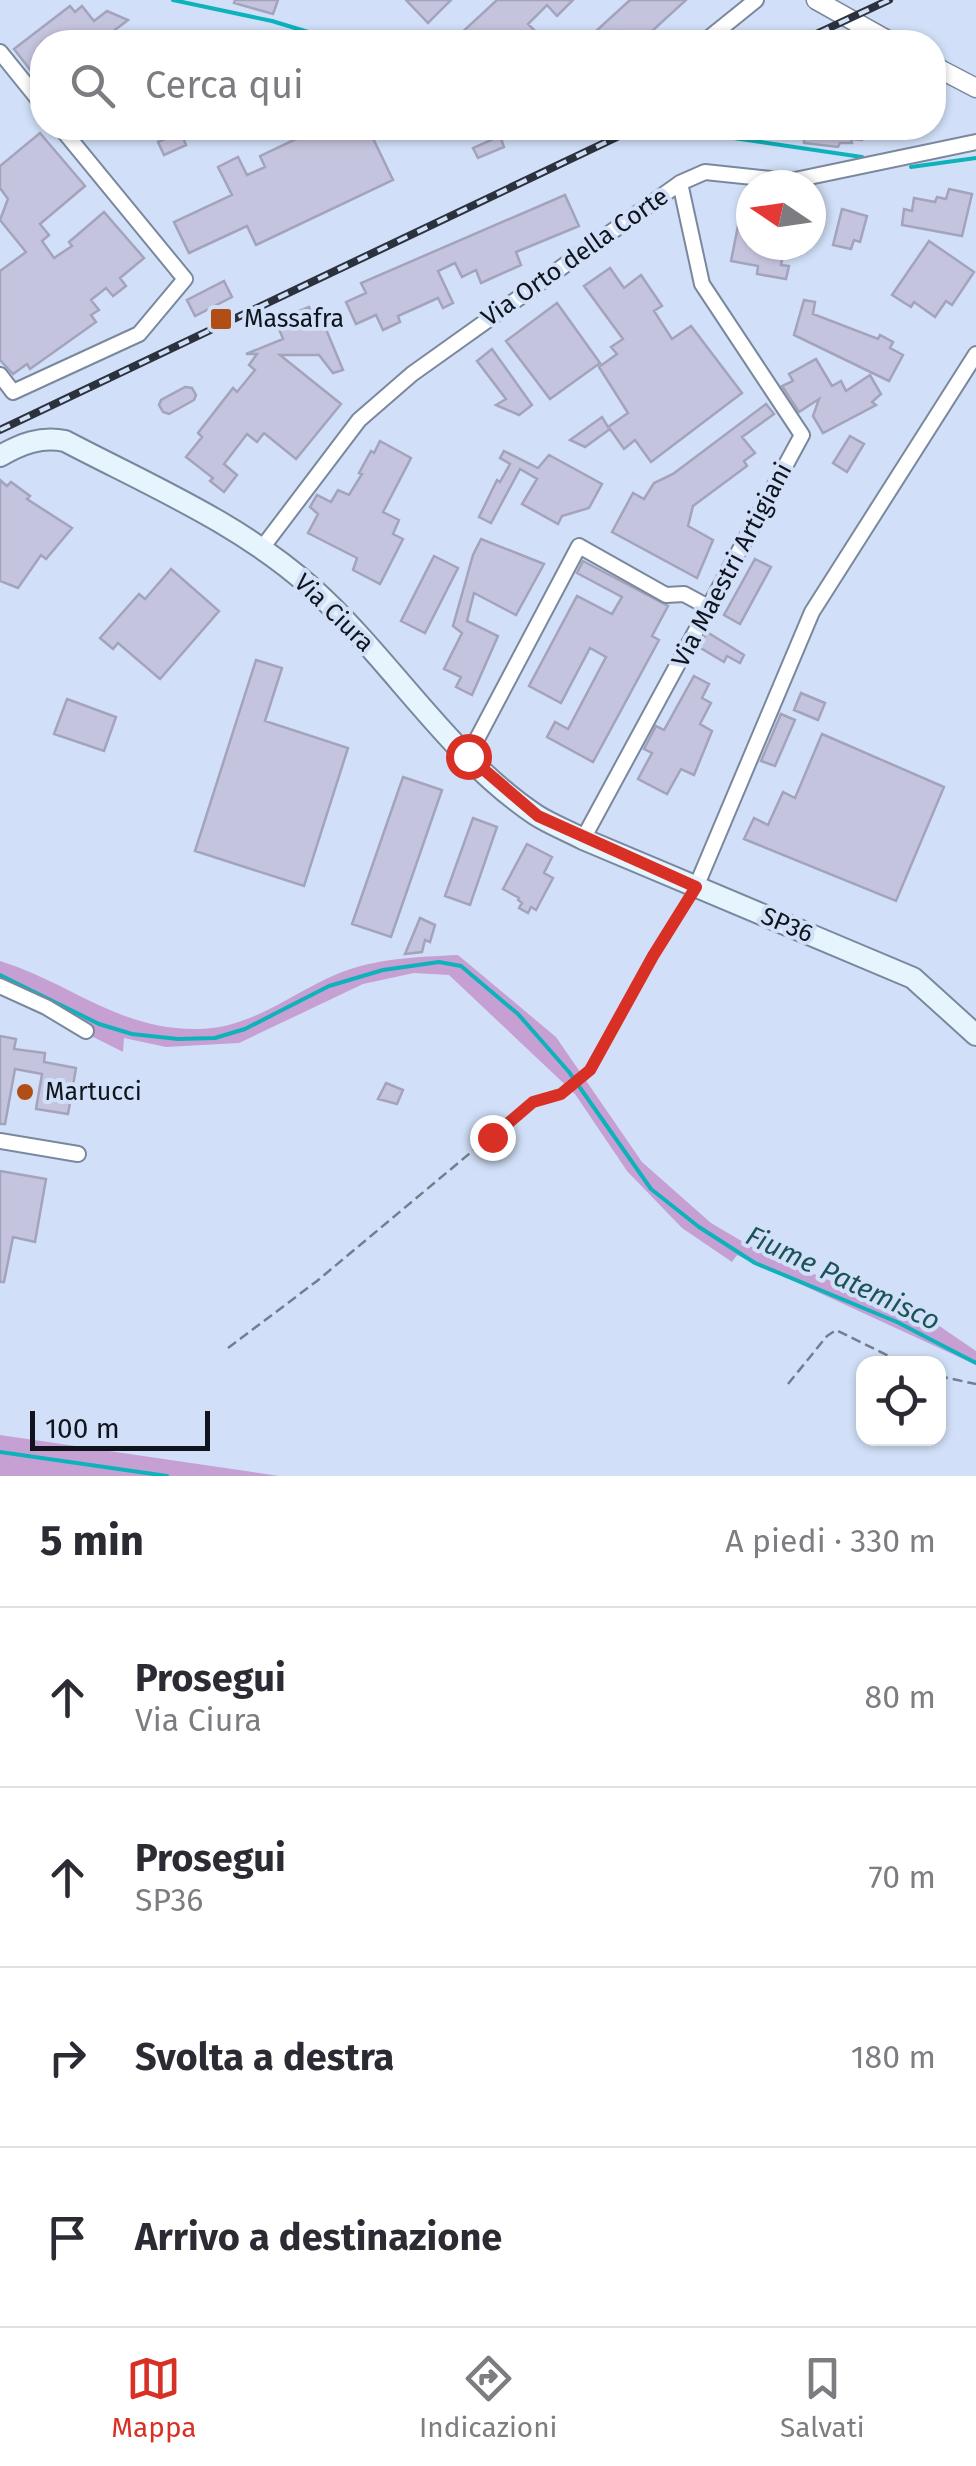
<!DOCTYPE html>
<html lang="it">
<meta charset="utf-8">
<style>
:root{--surface:#fff;--page:#f2f2f3;--text:#2b2b33;--muted:#7c7c81;--line:#e1e1e2;--accent:#d93025}
body{margin:0;font-family:"Fira Sans",sans-serif;background:var(--page);color:var(--text)}
.controls{position:absolute;right:30px;bottom:30px;display:grid;overflow:hidden;border-radius:20px;box-shadow:0 2px 8px #0004}
.controls button{width:90px;height:90px;display:grid;place-items:center;padding:0;border:0;border-bottom:2px solid var(--line);background:var(--surface);color:var(--text);font:50px sans-serif}
.compass{position:absolute;left:736px;top:170px;width:90px;height:90px;border-radius:50%;background:var(--surface);box-shadow:0 2px 8px #0004;rotate:283deg}
.scale{position:absolute;left:30px;bottom:25px;width:180px;box-sizing:border-box;padding-left:10px;border:5px solid #10151d;border-top:0;font-size:28px;line-height:35px;white-space:nowrap;color:#10151d;-webkit-text-stroke:8px #d1e0f8;paint-order:stroke}
.stop{position:absolute;width:30px;height:30px;margin:-22px;border:8px solid #d93025;border-radius:50%;background:#fff}
.stop.end{background:#d93025;border-color:#fff;box-shadow:0 2px 10px #0008}
.list{margin:0;padding:0;list-style:none}
h2{display:flex;justify-content:space-between;align-items:center;height:130px;margin:0;padding:0 40px;font-size:42px}
h2 small{font-size:32px;font-weight:400;color:var(--muted)}
.list li{display:grid;grid-template-columns:65px 1fr auto;gap:30px;align-items:center;box-sizing:border-box;height:180px;padding:0 40px;border-top:2px solid var(--line)}
.list b{display:block;font-size:38px;white-space:nowrap}
.list p{margin:0;font-size:32px;white-space:nowrap;color:var(--muted)}
.list em{font-size:32px;font-style:normal;color:var(--muted)}
.icon{flex:none;width:55px;height:55px;fill:none;stroke:currentColor;stroke-width:2;stroke-linecap:round;stroke-linejoin:round}
.map{position:relative;flex:none;width:976px;height:1476px;overflow:hidden}
.search{position:absolute;background:var(--surface);box-shadow:0 2px 8px #0004;left:30px;right:30px;top:30px;height:110px;display:flex;align-items:center;gap:25px;box-sizing:border-box;padding:0 35px;border-radius:40px;color:var(--muted);font-size:38px}
.sheet{height:850px;background:var(--surface)}
nav{display:flex;justify-content:space-around;align-items:center;box-sizing:border-box;height:140px;border-top:2px solid var(--line);background:var(--surface);font-size:28px;color:var(--muted)}
nav a{display:grid;justify-items:center;gap:5px}
nav .on{color:var(--accent)}
.map>svg:first-child{display:block}
.green{fill:#c6a0d3}
.lines{fill:none;stroke-linecap:round;stroke-linejoin:round}
.stream{stroke:#0eb2bb;stroke-width:4}
.building{fill:#c5c4de;stroke:#a4a3bc;stroke-width:2.5}
.minor-casing{stroke:#7a889e;stroke-width:18}
.tertiary-casing{stroke:#7a889e;stroke-width:21}
.secondary-casing{stroke:#7a889e;stroke-width:24}
.path{stroke:#737e8e;stroke-width:2.5;stroke-dasharray:10 5;stroke-linecap:butt}
.minor{stroke:#fff;stroke-width:14}
.tertiary{stroke:#fff;stroke-width:18}
.secondary{stroke:#e6f5fd;stroke-width:20}
.rail-casing{stroke:#2c323d;stroke-width:8}
.rail{stroke:#d1e0f8;stroke-width:4;stroke-dasharray:11;stroke-linecap:butt}
.route{stroke:#d93025;stroke-width:12}
.poi-dot{fill:#b14e16;stroke:#d1e0f8;stroke-width:4}
.labels{text-anchor:middle;dominant-baseline:central;stroke-width:8;stroke-linejoin:round;paint-order:stroke}
.street-label{font-size:25px;fill:#10151d;stroke:#d1e0f8}
.poi-label{font-size:25px;fill:#10151d;stroke:#d1e0f8;text-anchor:start}
.water-label{font-size:28px;font-style:italic;fill:#1a5457;stroke:#d1e0f8}
</style>
<div class="map">
<svg width="976" height="1476" viewBox="0 0 976 1476">
<rect width="100%" height="100%" fill="#d1e0f8"/>
<path class="green" d="M458,955L556,1037L642,1162L711,1223L762,1253L935,1323L976,1351V1365L737,1255L732,1262L682,1228L627,1171L575,1094L449,975L414,973L363,984L239,1043L166,1047L124,1038L123,1052L0,990V961C69,982 117,1029 195,1029C249,1030 290,994 337,974C375,958 418,957 458,955Z
M0,1435L279,1476H0Z"/>
<g class="lines">
<path class="stream" d="M173,0L272,21L341,42
M646,128L649,133L663,135L679,130L862,157
M911,167L976,158
M0,975L99,1024L132,1034L178,1039L215,1038L245,1029L329,986L383,970L439,962L461,966L518,1014L569,1072L651,1189L699,1227L755,1263L897,1322L976,1363
M0,1452L167,1476"/>
</g>
<path class="building" d="M235,0H278L273,14L234,3Z
M406,0H451L428,23Z
M497,0H573L557,16L547,5L528,24L546,42H464L458,36Z
M630,0H686L640,42H628L617,31L605,42H584Z
M70,6L75,12L82,6L94,21L107,11L128,20L99,42H42V85L14,49Z
M319,128H368L393,180L256,245L247,226L189,253L174,222L232,195L218,167L238,157L247,175L265,167L260,156Z
M805,128H865L862,140L851,139L852,143H840L838,147L804,143Z
M181,132L186,145L164,155L158,142Z
M40,133L85,186L40,224L49,235L42,241L54,258L72,246L69,242L104,212L144,258L120,278L126,286L113,296L106,288L91,300L99,310L91,315L96,322L30,369L27,364L13,374L0,360V271L26,252L0,220L8,199L0,188V166Z
M500,136L504,147L478,158L473,148Z
M949,189L972,194L962,236L902,225L904,209L912,211L914,198L935,202L937,197L946,199Z
M565,195L579,226L516,252L521,265L481,283L476,270L462,277L455,263L438,271L453,303L443,308L438,298L398,316L400,322L383,330L376,315L356,324L346,302L366,293L361,283Z
M842,209L867,216L860,242L854,240L851,249L833,245Z
M739,221L751,223V245H785L781,265L789,266L786,279L757,274L758,266L731,261Z
M929,241L974,272L952,305L946,301L935,317L914,302L911,307L892,295Z
M610,268L624,288L641,275L662,306L654,311L672,339L691,326L742,393L651,462L635,440L624,449L610,429L585,447L570,440L602,417L608,427L628,413L599,367L617,354L611,347L623,339L584,286Z
M224,281L232,297L195,316L187,300Z
M804,300L815,302L813,314L878,339L880,335L893,342L890,348L903,355L889,381L794,335Z
M557,303L600,363L550,399L506,341Z
M309,307L313,317L319,314L323,322L343,370L333,373L319,355H280L341,404L296,459L264,433L257,442L247,434L224,464L237,475L224,492L210,481L213,478L186,457L202,437L198,433L233,388L237,392L255,370L249,365L257,354H246L283,339L276,321Z
M492,349L532,405L519,415L496,405L506,399L477,361Z
M816,359L832,386L841,381L846,391L870,375L881,394L872,402L876,405L823,433L813,416L819,399L799,412L782,386L793,381L789,374Z
M185,387L192,388L196,395L194,400L169,414L163,412L159,405L161,400Z
M766,404L774,414L742,437L755,453L744,461L747,466L693,506L688,526L713,540L697,578L612,532L633,493L644,499L654,483L673,474Z
M850,436L864,444L847,472L833,463Z
M380,441L411,458L383,512L399,520L393,534L403,539L380,584L353,570L357,558L308,533L318,514L310,507L317,495L331,502L338,490L349,495L362,474L359,473L371,451L374,453Z
M504,451L538,468L549,455L602,484L589,508L562,516L558,524L522,504L537,479L520,469L491,523L479,517L497,480L500,482L510,464L500,458Z
M0,480L7,486L11,482L30,496L27,499L72,528L46,559L41,555L18,588L0,581Z
M481,539L544,564L516,615L474,593L467,621L498,636L472,695L456,687L461,677L444,669L462,633L453,626L473,555Z
M434,556L458,568L425,633L401,621Z
M755,559L771,567L740,624L724,615Z
M583,561L668,606L652,636L659,640L593,762L547,737L555,722L568,729L606,657L590,648L561,703L529,686L577,596L612,614L622,597L577,573Z
M171,569L219,611L160,679L118,643L113,649L100,638L139,594L145,599Z
M707,632L744,655L740,663L727,656L724,662L699,647Z
M256,660L282,668L265,721L348,748L304,886L195,851Z
M694,676L709,684L702,698L711,703L700,724L712,731L694,775L681,769L667,794L638,779L652,753L644,749L656,726L664,730Z
M801,693L825,703L818,720L794,710Z
M67,699L116,717L104,751L54,734Z
M781,714L795,720L775,766L761,761Z
M822,734L944,787L896,901L744,839L754,818L768,825L783,792L795,798Z
M403,777L442,790L391,937L352,924Z
M473,818L497,827L470,905L445,896Z
M527,844L552,857L544,873L553,878L536,910L531,907L528,913L519,908L522,903L518,900L519,898L503,889Z
M420,918L435,925L430,942L425,940L422,952L405,954Z
M0,1036L16,1039L14,1049L45,1053L44,1062L76,1068L68,1114L36,1109L42,1074L15,1069L5,1124H0Z
M386,1083L403,1090L397,1104L378,1099Z
M0,1171L46,1179L35,1242L13,1237L4,1282H0Z"/>
<g class="lines">
<defs>
<path id="minor" d="M704,42L756,0
M0,52L42,104
M0,375L13,392L139,334L185,279L61,128
M262,548L359,420L412,374L680,183L705,172L790,181L976,142
M468,756L579,546L666,595L684,594L708,607
M583,839L802,435L702,284L680,183
M696,887L812,612L976,354
M0,986L46,1007L86,1031
M0,1141L78,1154"/>
<path id="tertiary" d="M816,0L891,42
M934,66L976,88"/>
<path id="secondary" d="M0,456C21,444 41,436 65,441C149,485 241,524 312,588C390,658 449,757 536,815C550,824 568,831 583,839L913,978L976,1035"/>
</defs>
<use href="#minor" class="minor-casing"/>
<use href="#tertiary" class="tertiary-casing"/>
<use href="#secondary" class="secondary-casing"/>
<path class="path" d="M228,1348L317,1281L518,1113L533,1103L561,1094L590,1070L687,901
M938,1376L976,1384
M788,1384L827,1336L836,1330L905,1364"/>
<use href="#minor" class="minor"/>
<use href="#tertiary" class="tertiary"/>
<use href="#secondary" class="secondary"/>
<defs>
<path id="rail" d="M799,42L889,0
M0,430L636,128"/>
</defs>
<use href="#rail" class="rail-casing"/>
<use href="#rail" class="rail"/>
</g>
<g class="lines">
<path class="route" d="M468,756L538,816L696,887L653,956L590,1070L561,1094L533,1102L492,1137"/>
</g>
<g class="poi-dot">
<rect x="209" y="307" width="24" height="24" rx="5"/>
<circle cx="25" cy="1092" r="10"/>
</g>
<g class="labels">
<g class="street-label">
<text transform="translate(575 257) rotate(-35)">Via Orto della Corte</text>
<text transform="translate(732 565) rotate(-62)">Via Maestri Artigiani</text>
<text transform="translate(334 613) rotate(44)">Via Ciura</text>
<text transform="translate(787 925) rotate(23)">SP36</text>
</g>
<g class="poi-label">
<text x="244" y="319">Massafra</text>
<text x="45" y="1092">Martucci</text>
</g>
<g class="water-label">
<text transform="translate(843 1278) rotate(25)">Fiume Patemisco</text>
</g>
</g>
</svg>
<div class="controls">
<button><svg class="icon" aria-label="locate" viewBox="0 0 24 24"><circle cx="12" cy="12" r="6"/><path d="M12 2v4M12 18v4M2 12h4M18 12h4"/></svg></button>
</div>
<svg class="compass" viewBox="-18 -18 36 36"><path d="M0-13l5 13h-10z" fill="#e53935"/><path d="M0 13l5-13h-10z" fill="#7c7c81"/></svg>
<div class="scale">100 m</div>
<div class="stop" style="left:468px;top:756px"></div>
<div class="stop end" style="left:492px;top:1137px"></div>
<div class="search"><svg class="icon" aria-label="search" viewBox="0 0 24 24"><circle cx="10" cy="10" r="6"/><path d="M15 15l6 6"/></svg>Cerca qui</div>
</div>
<section class="sheet">
<h2>5 min<small>A piedi · 330 m</small></h2>
<ul class="list">
<li><svg class="icon" aria-label="ahead" viewBox="0 0 24 24"><path d="M12 20V5M6 11l6-6 6 6"/></svg><div><b>Prosegui</b><p>Via Ciura</p></div><em>80 m</em></li>
<li><svg class="icon" aria-label="ahead" viewBox="0 0 24 24"><path d="M12 20V5M6 11l6-6 6 6"/></svg><div><b>Prosegui</b><p>SP36</p></div><em>70 m</em></li>
<li><svg class="icon" aria-label="right" viewBox="0 0 24 24"><path d="M7 20v-9h11M14 6l5 5-5 5"/></svg><div><b>Svolta a destra</b></div><em>180 m</em></li>
<li><svg class="icon" aria-label="arrive" viewBox="0 0 24 24"><path d="M6 21V4h12l-3 4 3 4H6"/></svg><div><b>Arrivo a destinazione</b></div></li>
</ul>
</section>
<nav>
<a class="on"><svg class="icon" aria-label="map" viewBox="0 0 24 24"><path d="M3 6l6-2 6 2 6-2v14l-6 2-6-2-6 2zM9 4v14M15 6v14"/></svg>Mappa</a>
<a><svg class="icon" aria-label="directions" viewBox="0 0 24 24"><path d="M12 3l9 9-9 9-9-9zM9 14v-3h6M13 9l2 2-2 2"/></svg>Indicazioni</a>
<a><svg class="icon" aria-label="saved" viewBox="0 0 24 24"><path d="M7 4h10v16l-5-4-5 4z"/></svg>Salvati</a>
</nav>
